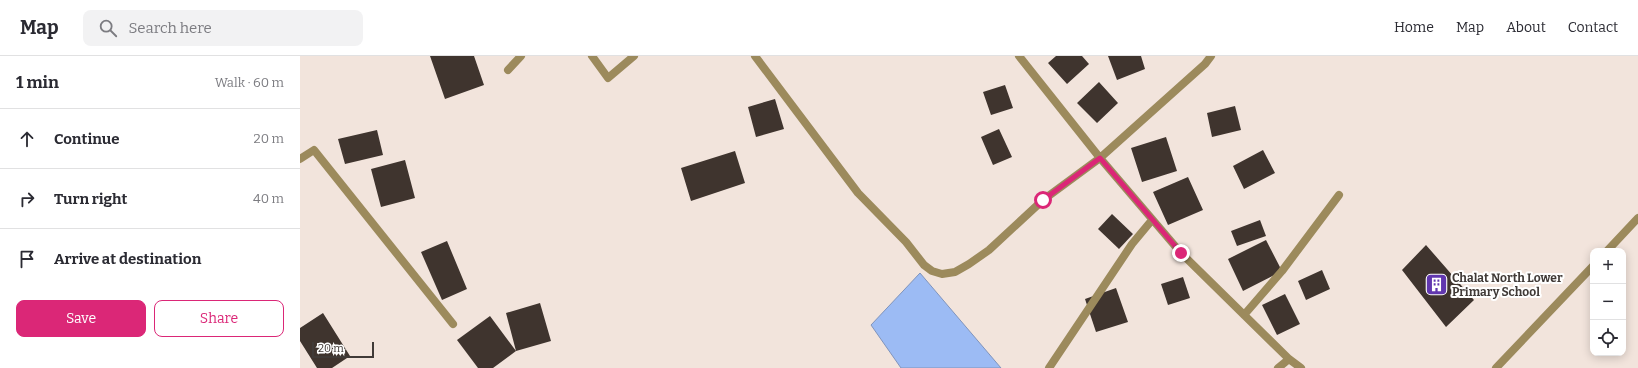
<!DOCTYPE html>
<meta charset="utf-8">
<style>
:root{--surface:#fff;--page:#f2f2f3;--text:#2b2b33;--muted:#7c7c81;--line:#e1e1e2;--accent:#db2777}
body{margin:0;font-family:Bitter,serif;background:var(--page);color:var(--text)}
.controls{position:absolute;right:12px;bottom:12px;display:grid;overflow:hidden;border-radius:8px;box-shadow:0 2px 10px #0003}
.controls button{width:36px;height:36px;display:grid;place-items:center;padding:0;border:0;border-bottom:1px solid var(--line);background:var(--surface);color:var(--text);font:20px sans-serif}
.scale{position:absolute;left:12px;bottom:10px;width:62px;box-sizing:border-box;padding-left:4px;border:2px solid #403a37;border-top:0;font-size:11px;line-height:14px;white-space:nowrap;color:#403a37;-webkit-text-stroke:3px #fff;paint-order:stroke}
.stop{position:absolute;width:12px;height:12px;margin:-9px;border:3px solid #db2777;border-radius:50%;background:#fff}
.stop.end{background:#db2777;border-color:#fff;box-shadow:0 1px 4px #0008}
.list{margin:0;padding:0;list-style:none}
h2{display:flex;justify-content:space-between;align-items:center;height:52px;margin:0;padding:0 16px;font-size:17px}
h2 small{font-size:13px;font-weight:400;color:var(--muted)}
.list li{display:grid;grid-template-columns:26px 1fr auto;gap:12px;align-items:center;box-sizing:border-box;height:60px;padding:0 16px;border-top:1px solid var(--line)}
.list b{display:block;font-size:15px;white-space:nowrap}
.list em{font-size:13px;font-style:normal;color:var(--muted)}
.actions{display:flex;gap:8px;padding:12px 16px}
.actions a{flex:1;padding:9px 0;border:1px solid var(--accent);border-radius:8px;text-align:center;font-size:14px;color:var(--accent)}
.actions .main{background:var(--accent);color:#fff}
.icon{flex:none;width:22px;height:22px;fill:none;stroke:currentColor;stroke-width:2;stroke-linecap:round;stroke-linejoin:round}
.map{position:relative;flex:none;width:1338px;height:312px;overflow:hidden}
header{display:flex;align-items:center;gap:24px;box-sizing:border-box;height:56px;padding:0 20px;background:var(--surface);border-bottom:1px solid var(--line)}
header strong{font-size:19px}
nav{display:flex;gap:22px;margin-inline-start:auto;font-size:14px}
.search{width:280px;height:36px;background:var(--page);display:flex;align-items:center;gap:10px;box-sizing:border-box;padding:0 14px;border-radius:8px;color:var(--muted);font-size:15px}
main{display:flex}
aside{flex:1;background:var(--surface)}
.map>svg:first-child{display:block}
.water{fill:#9cbbf4;stroke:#8094bb}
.building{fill:#3f342e}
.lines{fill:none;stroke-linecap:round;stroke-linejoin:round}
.minor{stroke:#9c8a5c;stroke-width:8}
.route{stroke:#db2777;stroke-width:5}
.labels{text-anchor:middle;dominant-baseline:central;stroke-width:4;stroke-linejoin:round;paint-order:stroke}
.poi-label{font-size:12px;font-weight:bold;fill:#403a37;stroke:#fff;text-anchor:start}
</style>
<header>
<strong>Map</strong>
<div class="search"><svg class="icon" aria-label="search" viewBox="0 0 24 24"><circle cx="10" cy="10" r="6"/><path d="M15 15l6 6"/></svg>Search here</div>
<nav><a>Home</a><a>Map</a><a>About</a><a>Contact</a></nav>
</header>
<main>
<aside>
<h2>1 min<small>Walk · 60 m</small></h2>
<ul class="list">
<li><svg class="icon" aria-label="ahead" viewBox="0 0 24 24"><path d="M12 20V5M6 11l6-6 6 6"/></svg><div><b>Continue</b></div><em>20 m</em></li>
<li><svg class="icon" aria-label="right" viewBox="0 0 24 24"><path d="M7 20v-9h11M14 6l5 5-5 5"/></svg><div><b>Turn right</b></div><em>40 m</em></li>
<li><svg class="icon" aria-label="arrive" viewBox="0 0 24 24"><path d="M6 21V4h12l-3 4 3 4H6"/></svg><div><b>Arrive at destination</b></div></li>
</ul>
<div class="actions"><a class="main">Save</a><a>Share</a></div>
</aside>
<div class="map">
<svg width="1338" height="312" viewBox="0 0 1338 312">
<rect width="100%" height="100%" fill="#f2e4dc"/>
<path class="water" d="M620,217L701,312H601L571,269Z"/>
<path class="building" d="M130,0H174L184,29L145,43Z
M756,0H782L789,8L767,28L748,7Z
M808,0H841L845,13L817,24Z
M799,26L818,47L797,67L777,47Z
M705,29L713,52L691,59L683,36Z
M475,43L484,73L456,81L448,51Z
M935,50L941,74L912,81L907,57Z
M699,73L712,101L693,109L681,81Z
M77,74L83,99L45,108L38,83Z
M866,81L877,115L842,126L831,92Z
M963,94L975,117L944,133L933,110Z
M435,95L445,127L391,145L381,112Z
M105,104L115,142L81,151L71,113Z
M888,121L903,154L868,169L853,136Z
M812,158L833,178L819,193L798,173Z
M960,164L966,180L937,190L931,175Z
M966,184L982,215L943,235L928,203Z
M147,185L167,233L142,244L121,196Z
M1126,189L1174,244L1146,271L1102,214Z
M1022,214L1030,233L1006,244L998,225Z
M883,221L890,242L868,249L861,228Z
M816,232L828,266L796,276L785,243Z
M985,238L1000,268L977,279L962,249Z
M240,247L251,285L216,295L193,312H178L157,284L190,260L216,295L206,257Z
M23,257L50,300L32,312H17L0,285V272Z"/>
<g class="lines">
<path class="minor" d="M292,0L308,22L334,0
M455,0L558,137L606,186L624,209L632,215L642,218L655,216L669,208L689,194L743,144L800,102L719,0
M911,0L905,8L800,102L881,197L989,303L1001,312
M208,14L221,0
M0,103L14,94L153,268
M1307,195L1338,162
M944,259L982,215L1039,139
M749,312L832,188L852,164
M978,312L989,303
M1196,312L1293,210"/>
</g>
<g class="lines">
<path class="route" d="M743,144L800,102L881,197"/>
</g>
<defs>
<symbol id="building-square" viewBox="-11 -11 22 22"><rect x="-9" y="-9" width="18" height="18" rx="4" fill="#6137af" stroke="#fff"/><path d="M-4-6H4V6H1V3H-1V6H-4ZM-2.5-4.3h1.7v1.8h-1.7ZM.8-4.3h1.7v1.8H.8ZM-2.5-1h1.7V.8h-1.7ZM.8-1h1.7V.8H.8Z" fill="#fff"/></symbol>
</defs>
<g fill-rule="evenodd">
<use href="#building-square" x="1124" y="216" width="25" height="25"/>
</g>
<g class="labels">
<g class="poi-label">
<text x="1152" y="222">Chalat North Lower<tspan x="1152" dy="14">Primary School</tspan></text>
</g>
</g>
</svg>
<div class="controls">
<button>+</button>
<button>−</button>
<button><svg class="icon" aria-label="locate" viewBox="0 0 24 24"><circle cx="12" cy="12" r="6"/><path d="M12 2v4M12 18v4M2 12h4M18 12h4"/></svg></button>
</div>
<div class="scale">20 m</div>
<div class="stop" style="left:743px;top:144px"></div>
<div class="stop end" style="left:881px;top:197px"></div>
</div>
</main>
